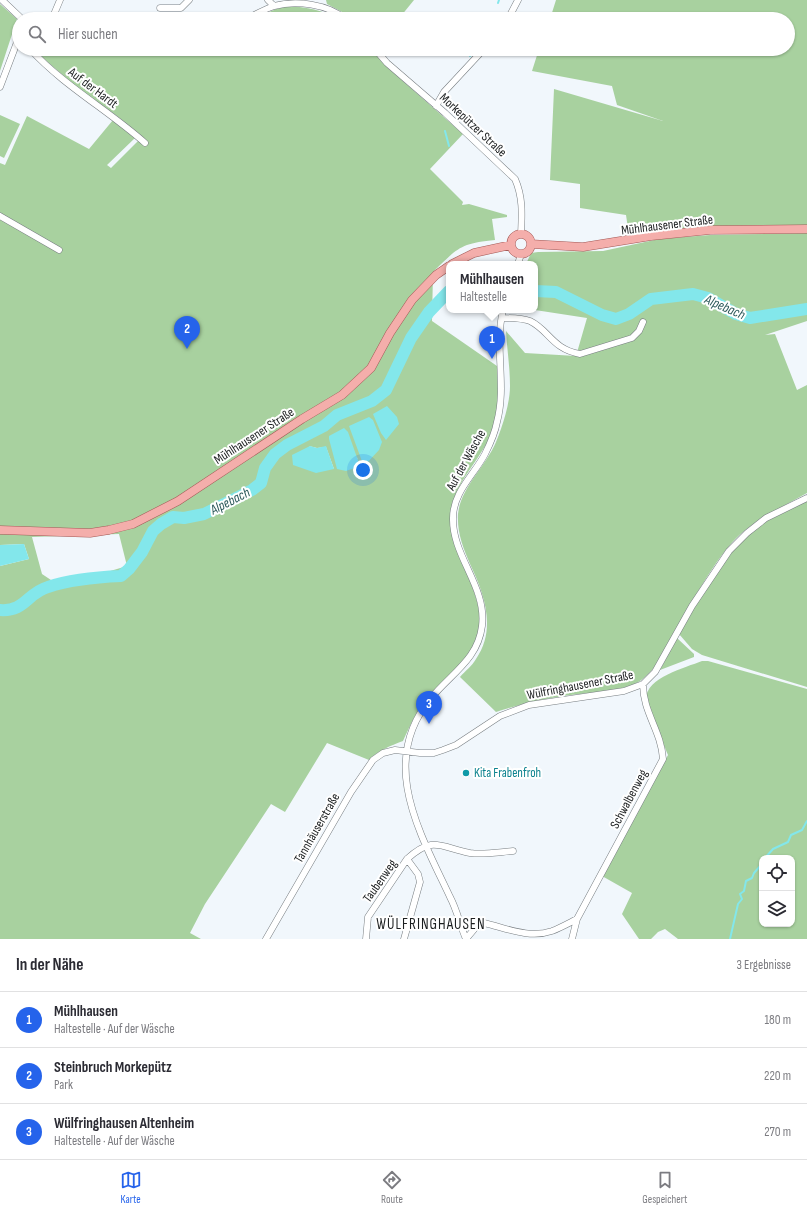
<!DOCTYPE html>
<html lang="de">
<meta charset="utf-8">
<style>
:root{--surface:#fff;--page:#f7f7f7;--text:#2b2b33;--muted:#7c7c81;--line:#e1e1e2;--accent:#2563eb}
body{margin:0;font-family:"Sofia Sans Condensed",sans-serif;background:var(--page);color:var(--text)}
.controls{position:absolute;right:12px;bottom:12px;display:grid;overflow:hidden;border-radius:8px;box-shadow:0 1px 3px #0004}
.controls button{width:36px;height:36px;display:grid;place-items:center;padding:0;border:0;border-bottom:1px solid var(--line);background:var(--surface);color:var(--text);font:20px sans-serif}
.you{position:absolute;left:363px;top:470px;width:14px;height:14px;margin:-10px;border:3px solid #fff;border-radius:50%;background:#1a73e8;box-shadow:0 0 0 6px #1a73e833}
.badge{display:grid;place-items:center;width:26px;height:26px;border-radius:50%;background:var(--accent);color:#fff;font-size:13px;font-weight:700}
.pin{position:absolute;translate:-50% -33px;filter:drop-shadow(0 1px 2px #0008)}
.pin::after{content:'';position:absolute;top:21px;width:14px;height:12px;background:inherit;clip-path:polygon(0 0,100% 0,50% 100%)}
.popup{position:absolute;left:446px;top:261px;width:92px;height:52px;box-sizing:border-box;display:grid;place-content:center;border-radius:8px;background:var(--surface);filter:drop-shadow(0 1px 3px #0005);font-size:13px;white-space:nowrap;color:var(--muted)}
.popup b{font-size:15px;color:var(--text)}
.popup::after{content:'';position:absolute;left:50%;top:100%;margin-left:-8px;border:8px solid transparent;border-top-color:var(--surface)}
.list{margin:0;padding:0;list-style:none}
h2{display:flex;justify-content:space-between;align-items:center;height:52px;margin:0;padding:0 16px;font-size:17px}
h2 small{font-size:13px;font-weight:400;color:var(--muted)}
.list li{display:grid;grid-template-columns:26px 1fr auto;gap:12px;align-items:center;box-sizing:border-box;height:56px;padding:0 16px;border-top:1px solid var(--line)}
.list b{display:block;font-size:15px;white-space:nowrap}
.list p{margin:0;font-size:13px;white-space:nowrap;color:var(--muted)}
.list em{font-size:13px;font-style:normal;color:var(--muted)}
.icon{flex:none;width:22px;height:22px;fill:none;stroke:currentColor;stroke-width:2;stroke-linecap:round;stroke-linejoin:round}
.map{position:relative;flex:none;width:807px;height:939px;overflow:hidden}
.search{position:absolute;background:var(--surface);box-shadow:0 1px 3px #0004;left:12px;right:12px;top:12px;height:44px;display:flex;align-items:center;gap:10px;box-sizing:border-box;padding:0 14px;border-radius:22px;color:var(--muted);font-size:15px}
.sheet{height:220px;background:var(--surface)}
nav{display:flex;justify-content:space-around;align-items:center;box-sizing:border-box;height:56px;border-top:1px solid var(--line);background:var(--surface);font-size:11px;color:var(--muted)}
nav a{display:grid;justify-items:center;gap:2px}
nav .on{color:var(--accent)}
.map>svg:first-child{display:block}
.green{fill:#a8d19f;fill-rule:evenodd}
.water{fill:#83e7eb}
.lines{fill:none;stroke-linecap:round;stroke-linejoin:round}
.stream{stroke:#83e7eb;stroke-width:2}
.river{stroke:#83e7eb;stroke-width:12}
.minor-casing{stroke:#777d81;stroke-width:7}
.major-casing{stroke:#a35956;stroke-width:9}
.minor{stroke:#fff;stroke-width:6}
.major{stroke:#f4aeab;stroke-width:8}
.culture-dot{fill:#0f9aa8;stroke:#fff;stroke-width:1.5}
.labels{text-anchor:middle;dominant-baseline:central;stroke-width:4;stroke-linejoin:round;paint-order:stroke}
.street-label{font-size:13px;fill:#1c1f20;stroke:#fff}
.culture-label{font-size:13px;fill:#0d838f;stroke:#fff;text-anchor:start}
.water-label{font-size:14px;font-style:italic;fill:#2b585a;stroke:#fff}
.quarter-label{font-size:15px;letter-spacing:1px;fill:#1c1f20;stroke:#fff}
</style>
<div class="map">
<svg width="807" height="939" viewBox="0 0 807 939">
<rect width="100%" height="100%" fill="#f1f7fc"/>
<path class="green" d="M326,0H414L401,16L403,19H351L342,12L327,4Z
M556,0H807V226L794,228L697,227L629,235L626,215L580,208V184L550,180L554,89L663,121L617,105L612,86L532,71L539,49H788V19H550Z
M0,4L17,19L0,71Z
M288,6C307,7 322,10 339,19H254L276,9Z
M33,49H371L387,67L463,134L430,169L463,202L462,205L469,204L507,215V217L492,219L495,240C459,243 456,250 433,272L432,321L497,366C498,389 500,412 491,434C479,463 451,485 451,518C450,555 489,598 478,634C470,662 446,676 428,697C417,709 410,726 403,741C390,746 379,750 369,760L327,743L285,812L271,804L205,904L190,933L201,939H0V566L29,559L24,544L0,545V163L5,165L27,116L89,149L113,120L135,138L107,165L111,168L142,137L117,116L76,87ZM309,446L317,448L326,447L334,469ZM334,453L358,458L338,469ZM119,534L127,566L60,586L42,574L32,537Z
M0,115L20,124L4,158L0,156Z
M807,233V321L765,335L775,334L797,390L807,385V493C785,505 762,517 743,532C724,547 704,582 691,603C677,627 663,665 640,681C621,693 586,692 564,696C541,699 518,705 496,712L460,677C465,671 472,666 476,659C497,629 484,593 470,564C463,547 457,533 458,514C461,487 486,466 496,442C503,425 510,403 510,386C510,367 507,349 506,331L525,353L576,356L587,318L535,310V264H526L531,253L538,252L603,251L659,239L710,235Z
M807,500V687L702,655L692,649L679,634C702,593 727,547 766,521C778,512 794,507 807,500Z
M677,638L694,654V657L660,670Z
M702,661H708L807,689V939H678L665,929L658,932L651,939H639L622,914L632,893L602,876L668,755C663,741 648,715 646,703C642,678 685,668 702,661ZM762,858H792V924H762Z"/>
<path class="water" d="M387,406L397,417L399,424L386,440L381,433L373,414Z
M369,417L373,420L382,442L379,450L365,465L363,464L349,426Z
M344,428L348,432L360,466L346,471L337,469L329,439V436Z
M310,446L317,448L326,446L334,469L316,473L293,465L292,455Z
M24,544L29,559L0,566V545Z"/>
<g class="lines">
<path class="stream" d="M498,3L499,0
M495,15V19
M470,56L477,49
M445,131L449,146
M765,858L773,849L788,842L791,835L802,830L807,821
M730,939L738,904L742,899L740,894L744,891L746,881L752,878L754,873L762,864"/>
<path class="river" d="M535,291L556,292L602,315L616,319L629,314L651,299L693,294L708,298L736,314L750,318L807,309
M0,610C25,612 27,593 48,587C69,580 98,577 121,576L129,569L142,552L153,531L161,524L173,517L184,518L204,514L252,490L261,483L265,468L275,454L287,445L324,426L337,415L372,401L386,390L411,338L429,312L449,291"/>
<defs>
<path id="minor" d="M2,0L22,19
M268,0L274,6
M160,8H181L189,0
M52,19L60,0
M246,19C255,15 265,9 274,6C296,0 328,4 345,19
M508,19L518,0
M30,49C64,86 108,110 145,143
M375,49L387,63L445,113L515,179C523,197 522,214 521,234
M0,87L19,37
M436,106L444,92L484,49
M0,216L59,250
M518,264L521,254
M502,318C510,318 522,318 530,321C549,330 552,349 580,354L632,338L639,331L643,322
M266,939L351,792L373,760L383,753L395,750L420,753H434L443,750L456,745L500,716L529,705L624,691L643,684L655,672L692,606L729,551L747,533L766,518L807,498
M366,939L368,917L407,859
M404,939L420,882L418,874L407,859C433,835 440,847 470,853C484,855 499,852 513,851
M466,939C460,925 457,910 450,897C420,833 377,761 432,697C452,673 478,659 482,626C487,587 452,556 453,518C453,492 474,475 485,454C490,444 495,433 497,422C507,385 494,348 503,310
M466,939L476,927L484,923C506,928 529,939 552,931C560,928 569,923 577,919
M572,939L577,919L663,759C661,730 643,713 643,684"/>
<path id="major" d="M511 244a10 10 0 1 1 20 0a10 10 0 1 1-20 0Z
M531,244L583,247L651,236L710,230L807,229
M452,264L474,253L511,245
M0,530L90,533L109,530L133,524L178,501L302,419L342,395L371,368L390,333L412,300L436,275L449,266"/>
</defs>
<use href="#minor" class="minor-casing"/>
<use href="#major" class="major-casing"/>
<use href="#minor" class="minor"/>
<use href="#major" class="major"/>
</g>
<circle class="culture-dot" cx="466" cy="773" r="4"/>
<g class="labels">
<g class="street-label">
<text transform="translate(93 88) rotate(37)">Auf der Hardt</text>
<text transform="translate(473 125) rotate(43)">Morkepützer Straße</text>
<text transform="translate(667 225) rotate(-7)">Mühlhausener Straße</text>
<text transform="translate(254 436) rotate(-33)">Mühlhausener Straße</text>
<text transform="translate(466 460) rotate(-61)">Auf der Wäsche</text>
<text transform="translate(580 685) rotate(-11)">Wülfringhausener Straße</text>
<text transform="translate(629 799) rotate(-62)">Schwalbenweg</text>
<text transform="translate(317 828) rotate(-60)">Tannhäuserstraße</text>
<text transform="translate(380 881) rotate(-55)">Taubenweg</text>
</g>
<g class="culture-label">
<text x="474" y="773">Kita Frabenfroh</text>
</g>
<g class="water-label">
<text transform="translate(725 307) rotate(24)">Alpebach</text>
<text transform="translate(230 501) rotate(-27)">Alpebach</text>
</g>
<g class="quarter-label">
<text x="431" y="924">WÜLFRINGHAUSEN</text>
</g>
</g>
</svg>
<div class="controls">
<button><svg class="icon" aria-label="locate" viewBox="0 0 24 24"><circle cx="12" cy="12" r="6"/><path d="M12 2v4M12 18v4M2 12h4M18 12h4"/></svg></button>
<button><svg class="icon" aria-label="layers" viewBox="0 0 24 24"><path d="M12 4l9 5-9 5-9-5zM3 14l9 5 9-5"/></svg></button>
</div>
<div class="you"></div>
<div class="pin badge" style="left:492px;top:359px">1</div>
<div class="popup"><b>Mühlhausen</b>Haltestelle</div>
<div class="pin badge" style="left:187px;top:349px">2</div>
<div class="pin badge" style="left:429px;top:724px">3</div>
<div class="search"><svg class="icon" aria-label="search" viewBox="0 0 24 24"><circle cx="10" cy="10" r="6"/><path d="M15 15l6 6"/></svg>Hier suchen</div>
</div>
<section class="sheet">
<h2>In der Nähe<small>3 Ergebnisse</small></h2>
<ul class="list">
<li><span class="badge">1</span><div><b>Mühlhausen</b><p>Haltestelle · Auf der Wäsche</p></div><em>180 m</em></li>
<li><span class="badge">2</span><div><b>Steinbruch Morkepütz</b><p>Park</p></div><em>220 m</em></li>
<li><span class="badge">3</span><div><b>Wülfringhausen Altenheim</b><p>Haltestelle · Auf der Wäsche</p></div><em>270 m</em></li>
</ul>
</section>
<nav>
<a class="on"><svg class="icon" aria-label="map" viewBox="0 0 24 24"><path d="M3 6l6-2 6 2 6-2v14l-6 2-6-2-6 2zM9 4v14M15 6v14"/></svg>Karte</a>
<a><svg class="icon" aria-label="directions" viewBox="0 0 24 24"><path d="M12 3l9 9-9 9-9-9zM9 14v-3h6M13 9l2 2-2 2"/></svg>Route</a>
<a><svg class="icon" aria-label="saved" viewBox="0 0 24 24"><path d="M7 4h10v16l-5-4-5 4z"/></svg>Gespeichert</a>
</nav>
